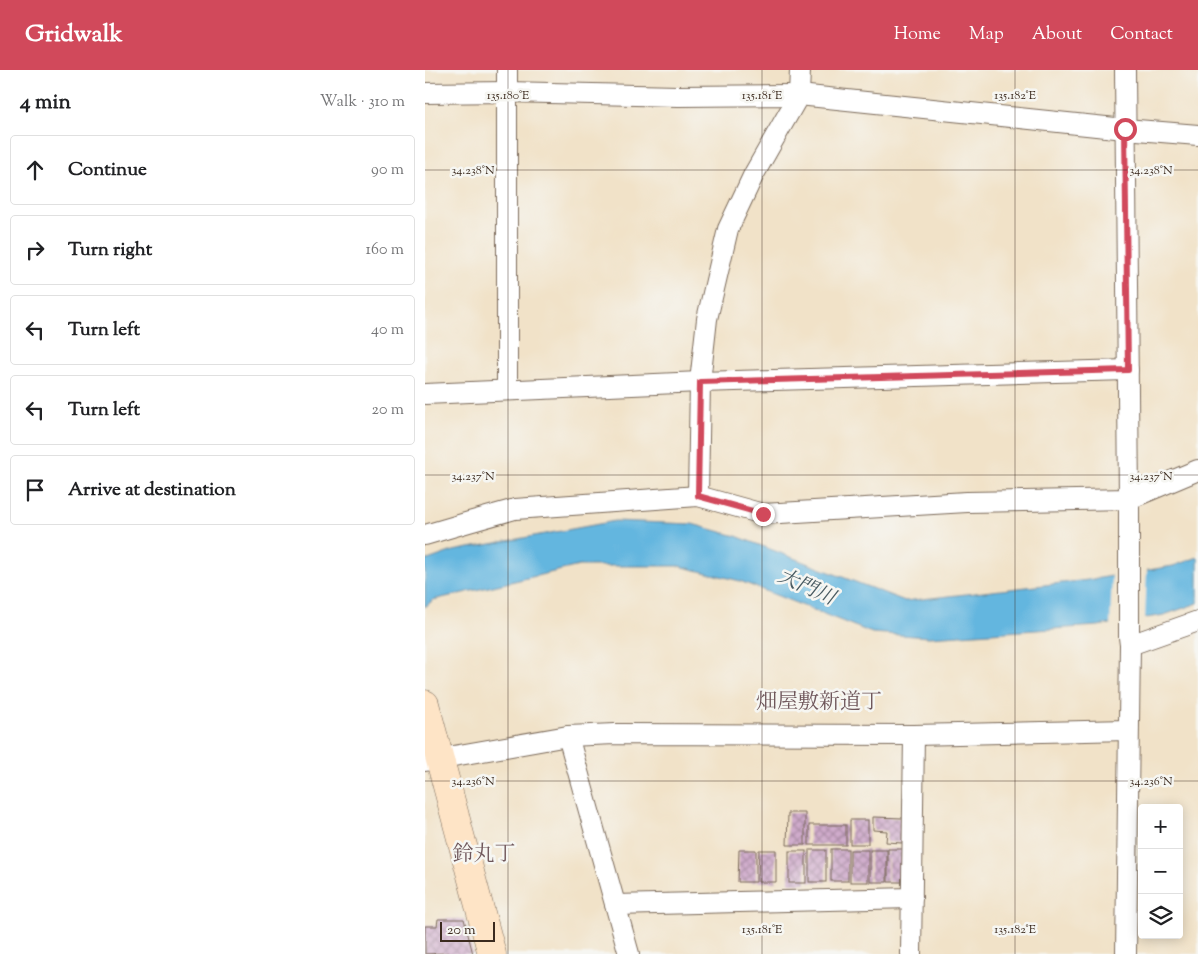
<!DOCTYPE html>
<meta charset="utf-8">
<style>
:root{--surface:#fff;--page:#f6f6f6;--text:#202124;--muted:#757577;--line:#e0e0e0;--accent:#d1495b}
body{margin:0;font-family:"Sorts Mill Goudy","Noto Serif JP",serif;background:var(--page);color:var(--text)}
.controls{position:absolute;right:15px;bottom:15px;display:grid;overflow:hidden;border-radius:5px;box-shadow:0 2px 12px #0003}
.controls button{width:45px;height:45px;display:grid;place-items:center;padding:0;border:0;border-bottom:1px solid var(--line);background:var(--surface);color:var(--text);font:25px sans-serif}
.scale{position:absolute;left:15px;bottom:12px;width:55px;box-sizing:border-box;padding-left:5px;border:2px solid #3b2a1e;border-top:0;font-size:14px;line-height:18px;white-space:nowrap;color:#3b2a1e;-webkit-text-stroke:4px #f6f6f2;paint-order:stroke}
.stop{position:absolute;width:15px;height:15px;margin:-11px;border:4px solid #d1495b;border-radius:50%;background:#fff}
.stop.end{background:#d1495b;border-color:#fff;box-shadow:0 1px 5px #0008}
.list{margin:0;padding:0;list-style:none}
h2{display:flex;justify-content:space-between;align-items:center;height:65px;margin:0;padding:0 20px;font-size:21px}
h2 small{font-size:16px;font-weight:400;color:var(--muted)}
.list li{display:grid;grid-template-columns:32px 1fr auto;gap:15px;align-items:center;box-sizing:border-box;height:70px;margin:0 10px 10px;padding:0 10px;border:1px solid var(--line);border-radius:5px}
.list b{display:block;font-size:19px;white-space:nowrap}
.list em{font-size:16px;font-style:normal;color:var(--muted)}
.icon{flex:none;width:28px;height:28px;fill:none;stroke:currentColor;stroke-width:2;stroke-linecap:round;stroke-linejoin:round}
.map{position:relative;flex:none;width:773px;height:884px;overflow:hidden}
header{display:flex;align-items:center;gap:30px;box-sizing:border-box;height:70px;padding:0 25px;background:var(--accent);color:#fff}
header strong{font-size:24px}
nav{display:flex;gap:28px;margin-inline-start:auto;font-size:18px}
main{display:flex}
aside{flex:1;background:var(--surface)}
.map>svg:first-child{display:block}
</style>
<header>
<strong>Gridwalk</strong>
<nav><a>Home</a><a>Map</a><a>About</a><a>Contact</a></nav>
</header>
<main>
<aside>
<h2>4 min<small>Walk · 310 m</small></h2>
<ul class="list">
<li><svg class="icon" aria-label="ahead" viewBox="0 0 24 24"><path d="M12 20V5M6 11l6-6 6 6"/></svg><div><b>Continue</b></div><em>90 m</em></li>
<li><svg class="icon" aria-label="right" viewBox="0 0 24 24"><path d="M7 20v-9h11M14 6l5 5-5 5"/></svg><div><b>Turn right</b></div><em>160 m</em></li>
<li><svg class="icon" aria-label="left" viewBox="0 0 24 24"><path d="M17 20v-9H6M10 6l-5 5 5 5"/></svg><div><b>Turn left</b></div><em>40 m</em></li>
<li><svg class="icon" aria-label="left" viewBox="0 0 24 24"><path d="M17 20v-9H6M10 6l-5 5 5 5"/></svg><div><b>Turn left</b></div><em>20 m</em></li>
<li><svg class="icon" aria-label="arrive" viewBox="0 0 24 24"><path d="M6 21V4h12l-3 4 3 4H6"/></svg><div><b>Arrive at destination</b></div></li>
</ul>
</aside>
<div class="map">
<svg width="773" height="884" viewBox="0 0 773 884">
<defs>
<pattern id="building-cross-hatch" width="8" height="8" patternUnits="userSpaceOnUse" patternTransform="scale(1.25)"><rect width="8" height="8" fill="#cfaacb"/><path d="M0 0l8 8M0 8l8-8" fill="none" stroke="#a98ba4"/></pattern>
</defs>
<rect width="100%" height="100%" fill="#f6f6f2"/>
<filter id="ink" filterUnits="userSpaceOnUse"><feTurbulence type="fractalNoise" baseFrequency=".02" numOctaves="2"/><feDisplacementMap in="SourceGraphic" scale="10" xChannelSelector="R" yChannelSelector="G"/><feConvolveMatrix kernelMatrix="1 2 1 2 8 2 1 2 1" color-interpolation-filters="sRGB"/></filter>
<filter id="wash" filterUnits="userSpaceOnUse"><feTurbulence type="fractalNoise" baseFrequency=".0096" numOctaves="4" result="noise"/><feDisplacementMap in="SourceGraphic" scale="20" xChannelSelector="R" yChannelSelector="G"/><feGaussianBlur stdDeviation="1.12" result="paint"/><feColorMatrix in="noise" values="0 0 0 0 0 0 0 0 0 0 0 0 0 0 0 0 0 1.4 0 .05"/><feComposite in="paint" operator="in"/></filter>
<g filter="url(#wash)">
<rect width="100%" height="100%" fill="#f1e2c8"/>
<path fill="#64b6df" stroke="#50707e" d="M190 451 267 454 311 466 480 531 663 510 748 496 773 487V533L739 545 673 556 504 567 447 563 315 511 254 496H154L8 530 0 537V491L28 481Z"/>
<path fill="#f1e2c8" d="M722 498 720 551 685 557 687 503Z"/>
<g id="blocks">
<g fill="url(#building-cross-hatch)">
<path d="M363 743H380V775H362Z"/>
<path d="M448 747 478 748 477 773 461 772 462 761 448 760Z"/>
<rect x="425" y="750" width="18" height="24"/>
<rect x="384" y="755" width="37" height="20"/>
<rect x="406" y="779" width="17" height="32"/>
<path d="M463 779H481L480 812H463Z"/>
<path d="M314 780H331V812H313Z"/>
<path d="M334 780H351V812H333Z"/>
<rect x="384" y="780" width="17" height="32"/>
<rect x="425" y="780" width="18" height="32"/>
<rect x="445" y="780" width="17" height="32"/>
<rect x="364" y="781" width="17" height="32"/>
<path d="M13 849H39L48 884H23V883L0 884V856H12Z"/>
</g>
</g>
</g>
<g filter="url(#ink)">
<use href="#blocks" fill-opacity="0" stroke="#7b6a5a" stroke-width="1"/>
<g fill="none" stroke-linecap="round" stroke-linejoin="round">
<defs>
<g id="minor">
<path d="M700 0 704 429V567L705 575 701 884"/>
<path d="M0 23 82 22 253 26 374 25 700 59 773 65"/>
<path d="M82 320V0"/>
<path d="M0 324 275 312 703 300"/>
<path d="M273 426 275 312 282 249 303 159 329 104 374 25 375 0"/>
<path d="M0 465 44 452 90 439 273 426 338 444 542 432 704 429 773 400"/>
<path d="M705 575 773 551"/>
<path d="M143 666 204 884"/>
<path d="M0 691 143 666 190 664 489 665 703 660"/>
<path d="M190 835 487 828"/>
<path d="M486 884 489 665"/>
</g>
<path id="secondary" d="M0 634 67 884"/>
</defs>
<use href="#minor" stroke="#7b6a5a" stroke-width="22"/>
<use href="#secondary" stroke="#7b6a5a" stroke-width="29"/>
<use href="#minor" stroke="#fff" stroke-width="20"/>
<use href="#secondary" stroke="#fee4c6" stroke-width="28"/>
</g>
</g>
<g fill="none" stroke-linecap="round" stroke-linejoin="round" filter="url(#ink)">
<path stroke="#d1495b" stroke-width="6" d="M338 444 273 426 275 312 703 300 700 59"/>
</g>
<path fill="none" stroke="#3b2a1e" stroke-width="1" stroke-opacity="0.45" d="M83 0V884M337 0V884M590 0V884M0 100H773M0 405H773M0 711H773"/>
<g text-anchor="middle" stroke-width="5" stroke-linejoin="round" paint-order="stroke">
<g font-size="20" font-style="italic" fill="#495b62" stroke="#f6f6f2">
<text transform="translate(382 516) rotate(24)" y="7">大門川</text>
</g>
<g font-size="21" fill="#6f575b" stroke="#f6f6f2">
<text x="394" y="638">畑屋敷新道丁</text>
<text x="59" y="790">鈴丸丁</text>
</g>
</g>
<g font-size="12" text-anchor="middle" fill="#3b2a1e" stroke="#f6f6f2" stroke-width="5" stroke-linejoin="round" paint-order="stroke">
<text x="83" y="29">135.180°E</text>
<text x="337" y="29">135.181°E</text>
<text x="590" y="29">135.182°E</text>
<text x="48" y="104">34.238°N</text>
<text x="726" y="104">34.238°N</text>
<text x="48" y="410">34.237°N</text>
<text x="726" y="410">34.237°N</text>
<text x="48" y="715">34.236°N</text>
<text x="726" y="715">34.236°N</text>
<text x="337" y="863">135.181°E</text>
<text x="590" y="863">135.182°E</text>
</g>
</svg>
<div class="controls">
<button>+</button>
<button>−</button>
<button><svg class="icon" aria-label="layers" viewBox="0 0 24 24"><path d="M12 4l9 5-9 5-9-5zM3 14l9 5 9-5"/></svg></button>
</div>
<div class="scale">20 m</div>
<div class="stop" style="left:700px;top:59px"></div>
<div class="stop end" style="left:338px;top:444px"></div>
</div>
</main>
